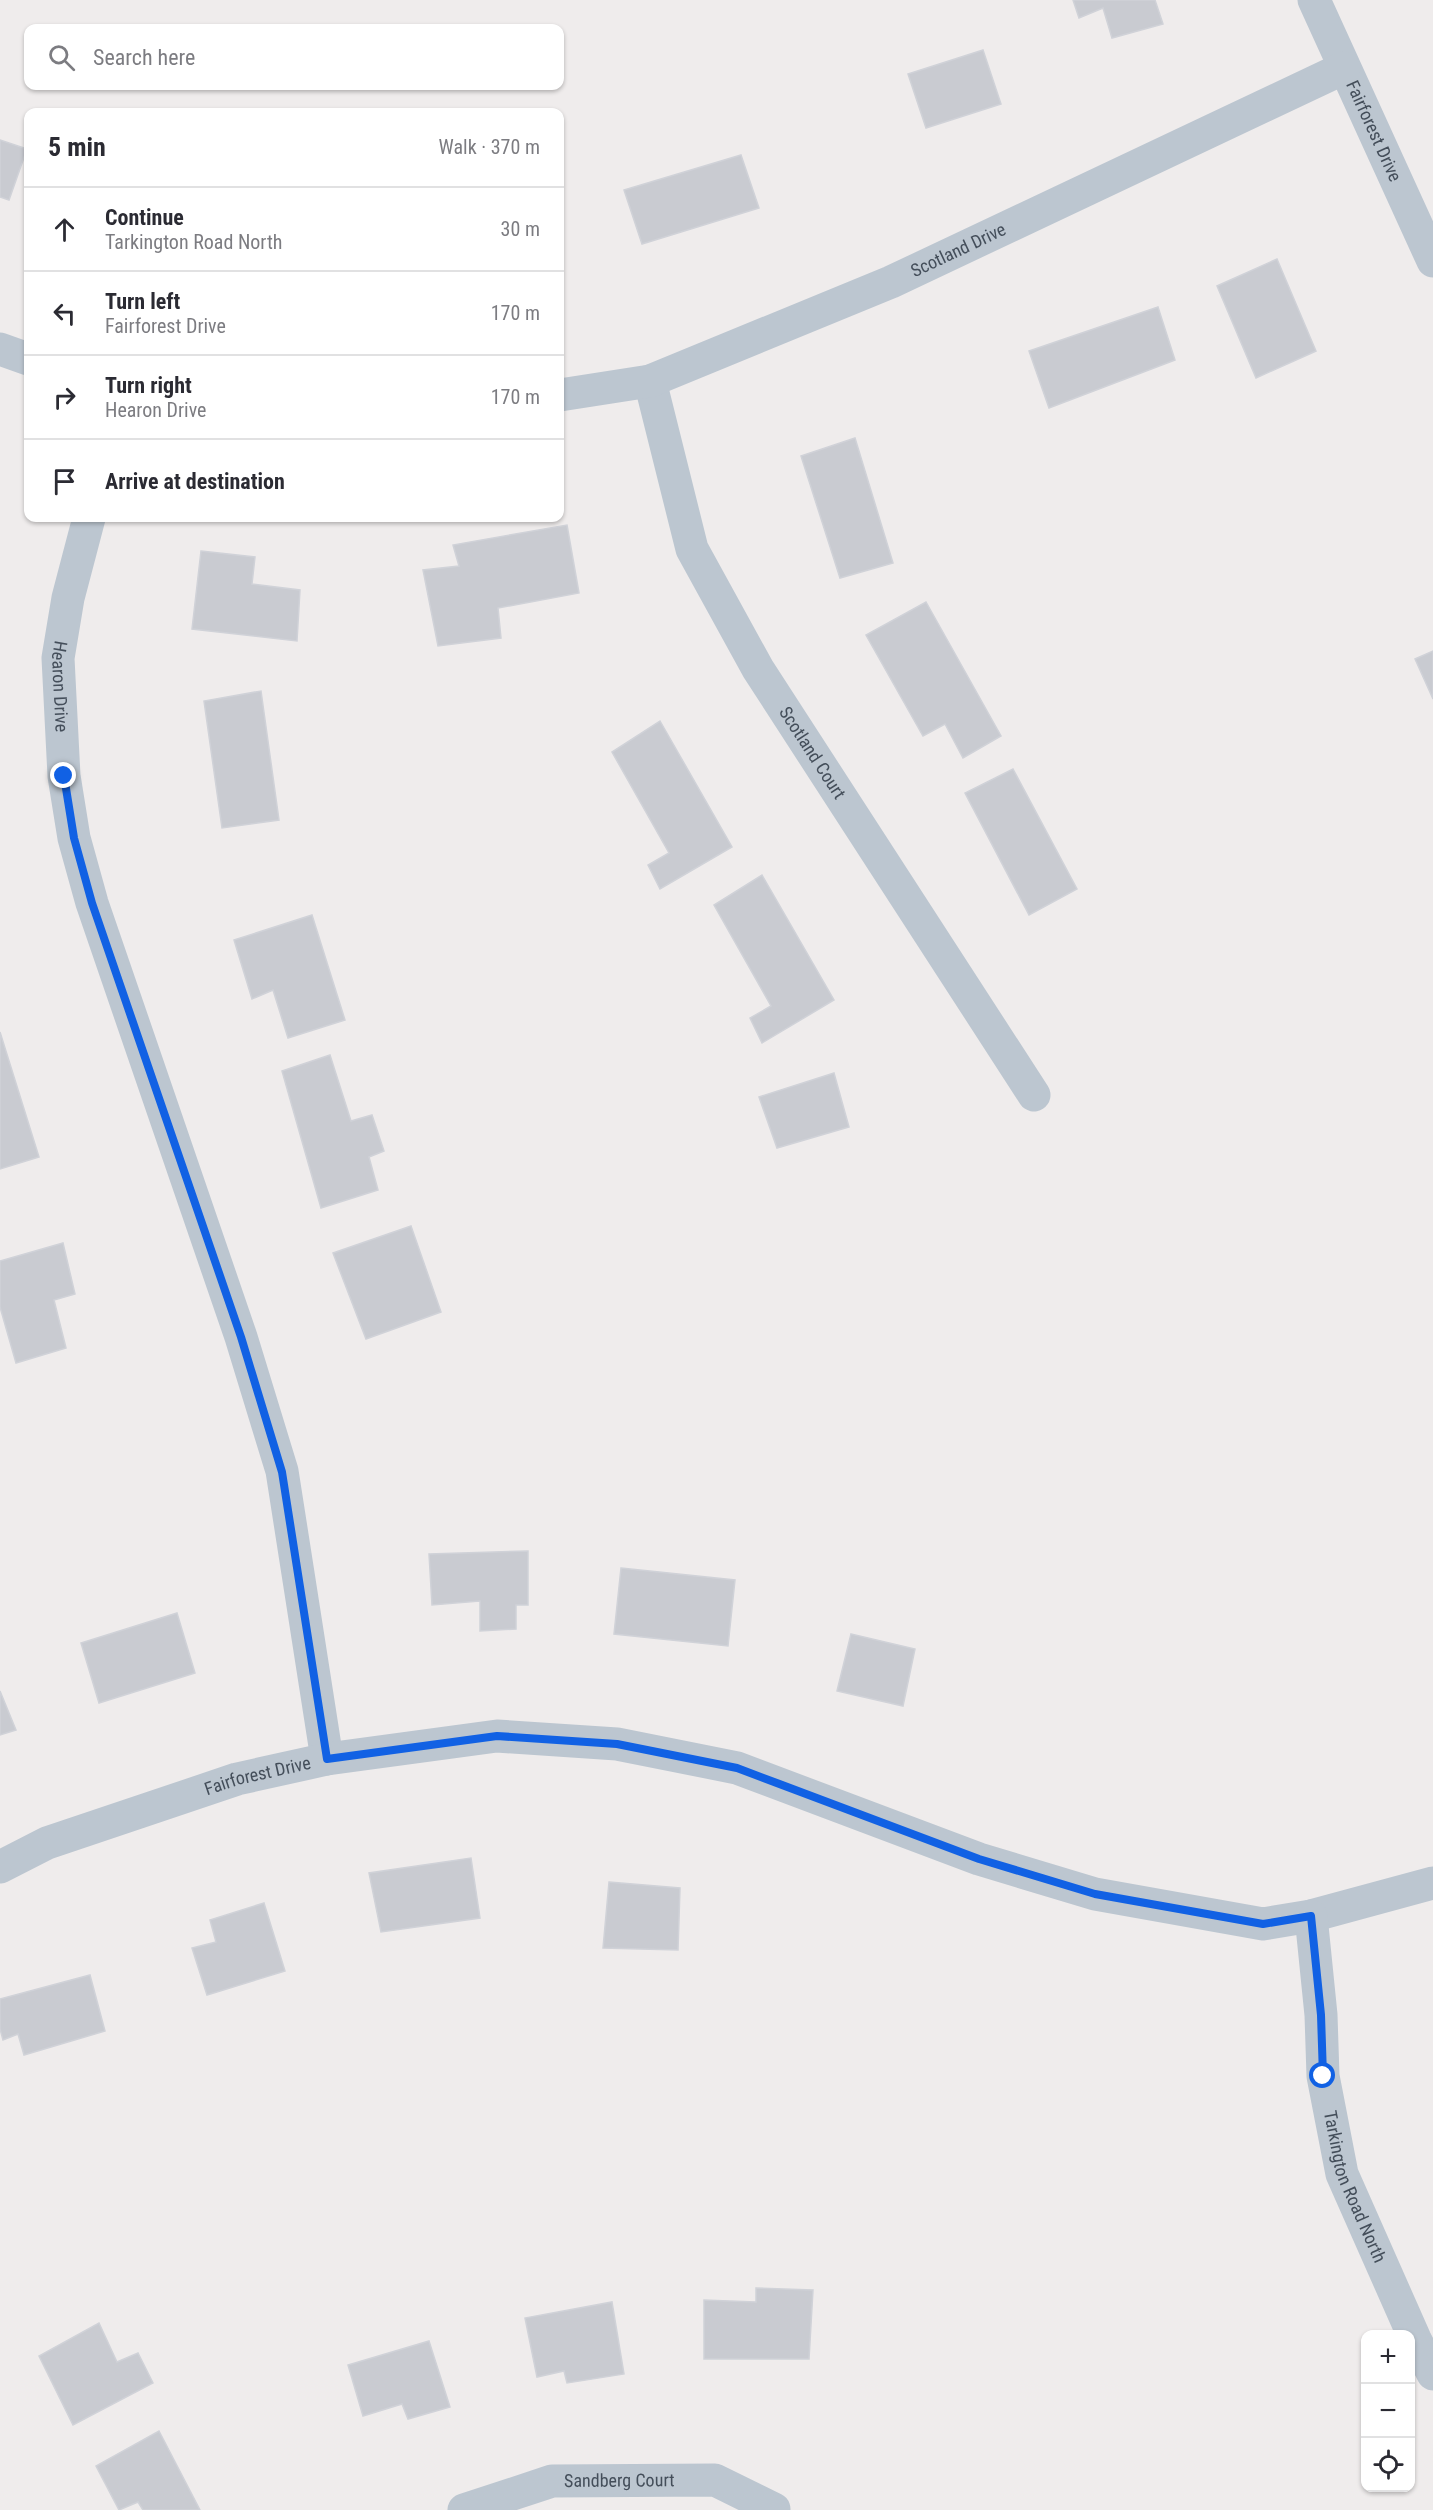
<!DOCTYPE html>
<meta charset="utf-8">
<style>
:root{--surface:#fff;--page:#f2f2f3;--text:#2b2b33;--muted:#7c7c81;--line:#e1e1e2}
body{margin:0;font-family:"Roboto Condensed",sans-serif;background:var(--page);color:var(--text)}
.controls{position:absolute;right:18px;bottom:18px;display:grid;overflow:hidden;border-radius:12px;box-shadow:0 2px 4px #0004}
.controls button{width:54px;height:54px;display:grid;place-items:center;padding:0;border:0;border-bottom:2px solid var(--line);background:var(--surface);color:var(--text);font:30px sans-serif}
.stop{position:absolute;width:18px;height:18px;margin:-14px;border:4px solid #1161e4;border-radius:50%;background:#fff}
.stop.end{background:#1161e4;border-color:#fff;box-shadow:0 2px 6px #0008}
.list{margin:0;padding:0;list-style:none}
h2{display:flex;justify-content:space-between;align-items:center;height:78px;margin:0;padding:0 24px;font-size:26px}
h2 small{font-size:20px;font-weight:400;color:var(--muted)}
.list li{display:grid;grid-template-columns:39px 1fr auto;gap:18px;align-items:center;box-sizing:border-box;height:84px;padding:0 24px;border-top:2px solid var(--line)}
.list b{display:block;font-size:22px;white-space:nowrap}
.list p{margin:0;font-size:20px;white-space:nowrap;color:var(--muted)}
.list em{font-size:20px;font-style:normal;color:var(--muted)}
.icon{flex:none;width:33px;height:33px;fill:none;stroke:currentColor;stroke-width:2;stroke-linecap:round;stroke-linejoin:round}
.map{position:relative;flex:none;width:1433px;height:2510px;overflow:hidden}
.search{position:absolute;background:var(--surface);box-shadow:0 2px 4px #0004;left:24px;top:24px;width:540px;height:66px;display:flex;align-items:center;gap:15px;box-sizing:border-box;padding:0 21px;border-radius:12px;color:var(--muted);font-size:22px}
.panel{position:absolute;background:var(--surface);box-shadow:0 2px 4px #0004;left:24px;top:108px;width:540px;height:414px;border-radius:12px}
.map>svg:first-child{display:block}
</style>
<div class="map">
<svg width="1433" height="2510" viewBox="0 0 1433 2510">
<rect width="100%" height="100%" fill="#efecec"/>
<g fill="#c9cbd1" stroke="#d0d2d8" stroke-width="1.5">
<path d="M1073 0H1155L1163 24 1112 38 1103 8 1079 18Z"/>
<path d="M983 50 1001 104 926 128 908 74Z"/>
<path d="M0 140 27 149 9 200 0 197Z"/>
<path d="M741 155 759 208 642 244 624 190Z"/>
<path d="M1277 259 1316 351 1256 378 1217 286Z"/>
<path d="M1158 307 1175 360 1049 408 1029 351Z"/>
<path d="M855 438 893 563 840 578 801 456Z"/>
<path d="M567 525 579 593 498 608 501 638 438 646 423 570 459 566 453 545Z"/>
<path d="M201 551 255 557 252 584 300 590 297 641 192 629Z"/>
<path d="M926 602 1001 736 963 758 945 724 923 736 866 635Z"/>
<path d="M1433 651V699L1415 659Z"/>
<path d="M261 691 279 820 222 828 204 701Z"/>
<path d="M660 721 732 847 660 889 648 865 669 853 612 752Z"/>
<path d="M1013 769 1077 889 1029 915 965 793Z"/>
<path d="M762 875 834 1000 762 1043 750 1018 771 1006 714 905Z"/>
<path d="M312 915 345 1020 288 1038 273 990 252 999 234 940Z"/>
<path d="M0 1032 39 1157 0 1169Z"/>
<path d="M330 1055 351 1121 372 1115 384 1151 369 1157 378 1190 321 1208 282 1071Z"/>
<path d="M834 1073 849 1127 777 1148 759 1097Z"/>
<path d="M411 1226 441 1312 366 1339 333 1253Z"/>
<path d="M63 1243 75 1294 54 1300 66 1348 16 1363 0 1307V1261Z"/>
<path d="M528 1551V1605H516V1629L480 1631V1601L432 1605 429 1554Z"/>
<path d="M621 1568 735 1580 728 1646 614 1634Z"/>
<path d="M177 1613 195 1673 99 1703 81 1643Z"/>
<path d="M851 1634 915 1649 903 1706 837 1691Z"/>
<path d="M0 1691 16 1730 0 1735Z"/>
<path d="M471 1858 480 1918 381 1932 369 1873Z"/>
<path d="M609 1882 680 1888 678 1950 603 1948Z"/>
<path d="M264 1903 285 1971 207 1995 192 1948 216 1942 210 1920Z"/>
<path d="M90 1975 105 2031 24 2055 18 2034 3 2040 0 2029V1999Z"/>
<path d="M756 2288 813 2290 809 2359H704V2300L756 2302Z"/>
<path d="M612 2302 624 2374 567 2383 564 2371 537 2377 525 2318Z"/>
<path d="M99 2323 117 2362 138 2353 153 2383 73 2425 39 2356Z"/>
<path d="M429 2341 450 2407 408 2419 402 2404 363 2416 348 2365Z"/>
<path d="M159 2431 200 2510H143L138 2502 119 2510 96 2466Z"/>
</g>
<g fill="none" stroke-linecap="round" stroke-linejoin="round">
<g stroke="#bcc6d0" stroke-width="33">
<path id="s1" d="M1314 0 1433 261"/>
<path d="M0 349 28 359"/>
<path id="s2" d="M650 381 692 549 758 669 1034 1095"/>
<path id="s3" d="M560 395 650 381 891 282 1344 68"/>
<path id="s4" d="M89 518 68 598 58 658 64 776 74 838 92 903 241 1337 282 1471 327 1759"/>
<path id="s5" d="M0 1867 47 1843 237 1779 327 1759 497 1736 617 1744 737 1768 979 1859 1095 1894 1263 1924 1311 1916 1433 1883"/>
<path id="s6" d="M1311 1916 1321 2015 1323 2076 1342 2174 1415 2339 1433 2374"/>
<path id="s7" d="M464 2510 552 2481 715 2480 774 2509"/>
</g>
</g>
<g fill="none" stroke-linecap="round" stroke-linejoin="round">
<path stroke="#1161e4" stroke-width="8" d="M64 776 74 838 92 903 241 1337 282 1472 327 1759 497 1736 617 1744 737 1768 979 1859 1095 1894 1263 1924 1311 1916 1321 2015 1323 2076"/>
</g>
<g text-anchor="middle" stroke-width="6" stroke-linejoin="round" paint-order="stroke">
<g font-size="18" fill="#444e5a" stroke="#fff">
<text dy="6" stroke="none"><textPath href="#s1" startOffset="144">Fairforest Drive</textPath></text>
<text dy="6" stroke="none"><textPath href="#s3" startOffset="426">Scotland Drive</textPath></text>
<text dy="6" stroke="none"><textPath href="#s4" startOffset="172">Hearon Drive</textPath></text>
<text dy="6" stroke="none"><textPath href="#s2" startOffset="410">Scotland Court</textPath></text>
<text dy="6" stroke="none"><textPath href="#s5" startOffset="274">Fairforest Drive</textPath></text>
<text dy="6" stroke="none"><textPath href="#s6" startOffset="276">Tarkington Road North</textPath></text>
<text dy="6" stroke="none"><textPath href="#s7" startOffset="160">Sandberg Court</textPath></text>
</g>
</g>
</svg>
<div class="controls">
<button>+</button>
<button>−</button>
<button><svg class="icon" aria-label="locate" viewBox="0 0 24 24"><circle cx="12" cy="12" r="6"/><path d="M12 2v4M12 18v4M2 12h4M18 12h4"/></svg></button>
</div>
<div class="stop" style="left:1323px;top:2076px"></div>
<div class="stop end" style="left:64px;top:776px"></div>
<div class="search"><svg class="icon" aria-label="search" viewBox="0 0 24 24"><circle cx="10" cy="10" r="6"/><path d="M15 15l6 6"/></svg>Search here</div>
<section class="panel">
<h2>5 min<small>Walk · 370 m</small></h2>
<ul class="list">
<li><svg class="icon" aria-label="ahead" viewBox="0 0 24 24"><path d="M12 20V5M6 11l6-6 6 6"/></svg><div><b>Continue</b><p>Tarkington Road North</p></div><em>30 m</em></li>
<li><svg class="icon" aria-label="left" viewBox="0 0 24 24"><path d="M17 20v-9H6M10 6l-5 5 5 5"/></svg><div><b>Turn left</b><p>Fairforest Drive</p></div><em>170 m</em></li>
<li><svg class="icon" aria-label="right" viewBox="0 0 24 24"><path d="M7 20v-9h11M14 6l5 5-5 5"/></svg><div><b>Turn right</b><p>Hearon Drive</p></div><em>170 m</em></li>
<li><svg class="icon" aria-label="arrive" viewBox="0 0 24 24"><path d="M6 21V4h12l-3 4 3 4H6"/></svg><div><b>Arrive at destination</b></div></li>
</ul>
</section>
</div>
